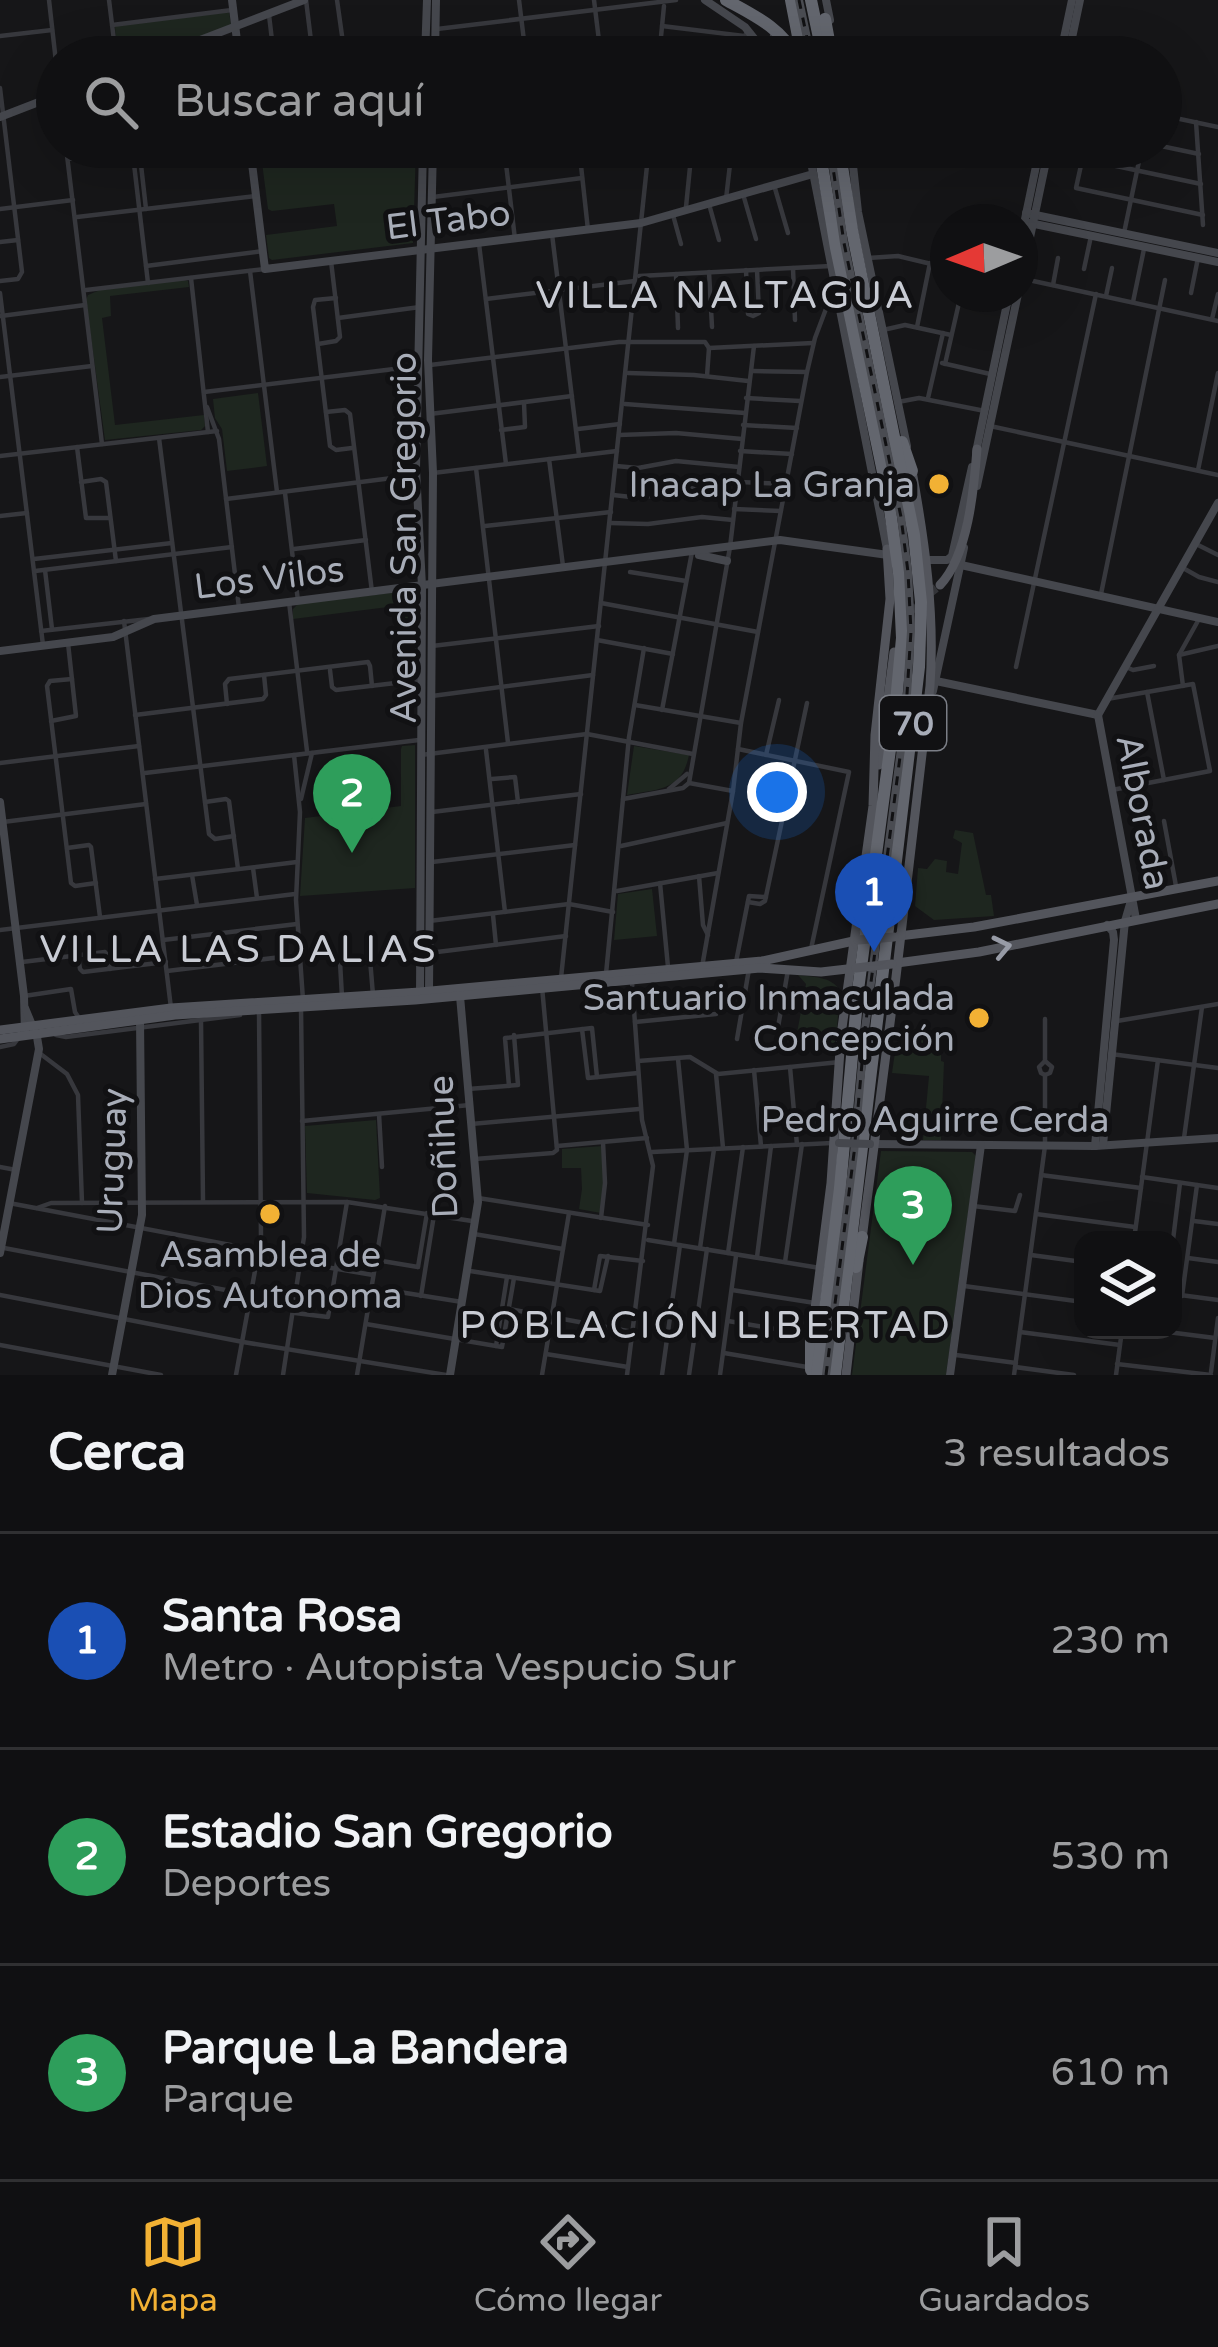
<!DOCTYPE html>
<html lang="es">
<meta charset="utf-8">
<style>
:root{--surface:#101012;--page:#1e1e20;--text:#f1f3f6;--muted:#9c9d9f;--line:#303032;--accent:#f2b134}
body{margin:0;font-family:"Varela Round",sans-serif;background:var(--page);color:var(--text)}
.controls{position:absolute;right:36px;bottom:36px;display:grid;overflow:hidden;border-radius:24px;box-shadow:0 12px 48px #0002}
.controls button{width:108px;height:108px;display:grid;place-items:center;padding:0;border:0;border-bottom:3px solid var(--line);background:var(--surface);color:var(--text);font:60px sans-serif}
.compass{position:absolute;left:930px;top:204px;width:108px;height:108px;border-radius:50%;background:var(--surface);box-shadow:0 12px 48px #0002;rotate:268deg}
.you{position:absolute;left:777px;top:792px;width:42px;height:42px;margin:-30px;border:9px solid #fff;border-radius:50%;background:#1a73e8;box-shadow:0 0 0 18px #1a73e833}
.badge{display:grid;place-items:center;width:78px;height:78px;border-radius:50%;background:var(--accent);color:#fff;font-size:39px;font-weight:700}
.pin{position:absolute;translate:-50% -99px;filter:drop-shadow(0 3px 6px #0008)}
.pin::after{content:'';position:absolute;top:63px;width:42px;height:36px;background:inherit;clip-path:polygon(0 0,100% 0,50% 100%)}
.list{margin:0;padding:0;list-style:none}
h2{display:flex;justify-content:space-between;align-items:center;height:156px;margin:0;padding:0 48px;font-size:51px}
h2 small{font-size:39px;font-weight:400;color:var(--muted)}
.list li{display:grid;grid-template-columns:78px 1fr auto;gap:36px;align-items:center;box-sizing:border-box;height:216px;padding:0 48px;border-top:3px solid var(--line)}
.list b{display:block;font-size:45px;white-space:nowrap}
.list p{margin:0;font-size:39px;white-space:nowrap;color:var(--muted)}
.list em{font-size:39px;font-style:normal;color:var(--muted)}
.icon{flex:none;width:66px;height:66px;fill:none;stroke:currentColor;stroke-width:2;stroke-linecap:round;stroke-linejoin:round}
.map{position:relative;flex:none;width:1218px;height:1375px;overflow:hidden}
.search{position:absolute;background:var(--surface);box-shadow:0 12px 48px #0002;left:36px;right:36px;top:36px;height:132px;display:flex;align-items:center;gap:30px;box-sizing:border-box;padding:0 42px;border-radius:66px;color:var(--muted);font-size:45px}
.sheet{height:804px;background:var(--surface)}
nav{display:flex;justify-content:space-around;align-items:center;box-sizing:border-box;height:168px;border-top:3px solid var(--line);background:var(--surface);font-size:33px;color:var(--muted)}
nav a{display:grid;justify-items:center;gap:6px}
nav .on{color:var(--accent)}
.map>svg:first-child{display:block}
</style>
<div class="map">
<svg width="1218" height="1375" viewBox="0 0 1218 1375">
<rect width="100%" height="100%" fill="#161618"/>
<g fill="#1e261f">
<path d="M229 12 231 25 145 57H117L115 26Z"/>
<path d="M260 147H416L413 243 272 260 269 258 266 235 337 226 334 204 272 211 268 209Z"/>
<path d="M184 280 188 281 189 287 110 296 111 316 102 318 115 425 204 415 205 426 201 430 105 440 86 300 88 295 100 290Z"/>
<path d="M258 393 267 466 227 471 222 429 215 418 213 399Z"/>
<path d="M416 590V678L404 679V605L293 619V609L298 604Z"/>
<path d="M415 745V888L300 896 305 818 401 806V749L402 746Z"/>
<path d="M634 746 689 755C682 791 658 789 627 795Z"/>
<path d="M955 830 973 833 986 895H991L994 916 934 920 915 906 918 868 927 869 935 859 947 861 946 872 958 874 962 843 953 838Z"/>
<path d="M652 889 657 936 614 940 618 894Z"/>
<path d="M798 975C812 977 832 976 840 991L836 1040 828 1055 826 1040 795 1044 806 984Z"/>
<path d="M919 1032 941 1035V1061L944 1062 941 1140H923L929 1076 892 1073 895 1052 898 1054Z"/>
<path d="M376 1120 380 1198 375 1200 307 1193 305 1126Z"/>
<path d="M603 1146 606 1183 601 1213 579 1209 582 1189 581 1168H562V1149Z"/>
<path d="M881 1151 972 1152 976 1156 946 1375H852Z"/>
</g>
<g fill="none" stroke-linecap="round" stroke-linejoin="round">
<path stroke="#333438" stroke-width="9" stroke-dasharray="9 4.5" stroke-linecap="butt" d="M902 623 916 603 940 585"/>
<g stroke="#37383d" stroke-width="4.5">
<path d="M49 0 57 71"/>
<path d="M109 0 116 57"/>
<path d="M306 0 313 57"/>
<path d="M337 0 345 57"/>
<path d="M519 0 526 57"/>
<path d="M594 0 601 57"/>
<path d="M269 15 274 57"/>
<path d="M112 25 232 10"/>
<path d="M662 26 744 36"/>
<path d="M437 29 676 0"/>
<path d="M0 36 52 30"/>
<path d="M313 57 343 53"/>
<path d="M659 57 664 6"/>
<path d="M742 57 746 33"/>
<path d="M0 88 22 272 18 279 0 281"/>
<path d="M1161 115 1218 127"/>
<path d="M1196 122 1203 225"/>
<path d="M1161 146 1199 154"/>
<path d="M66 147 102 444"/>
<path d="M132 147 148 283"/>
<path d="M139 147 146 209"/>
<path d="M504 147 515 239"/>
<path d="M579 147 588 230"/>
<path d="M1085 147 1076 188 1203 215"/>
<path d="M734 150 752 147"/>
<path d="M139 151 172 147"/>
<path d="M505 155 529 152 531 147"/>
<path d="M68 159 133 151"/>
<path d="M1083 159 1201 184"/>
<path d="M774 185 788 233"/>
<path d="M743 194 756 239"/>
<path d="M433 197 582 178"/>
<path d="M726 199 732 147"/>
<path d="M709 204 719 240"/>
<path d="M686 207 692 147"/>
<path d="M0 209 73 200"/>
<path d="M673 215 681 244"/>
<path d="M77 217 256 196"/>
<path d="M1124 233 1142 147"/>
<path d="M552 234 579 455"/>
<path d="M0 242 18 240"/>
<path d="M479 244 506 464"/>
<path d="M868 258 898 256 948 268"/>
<path d="M146 266 263 251"/>
<path d="M793 268 795 320"/>
<path d="M1084 269 1091 236"/>
<path d="M746 270 748 314 753 316 759 313 757 270"/>
<path d="M250 271 277 492"/>
<path d="M709 272 712 327"/>
<path d="M676 274 678 328"/>
<path d="M639 276 831 266"/>
<path d="M191 278 208 432"/>
<path d="M1024 279 1218 321"/>
<path d="M1053 285 1058 258"/>
<path d="M86 290 265 269"/>
<path d="M0 293 43 645"/>
<path d="M1191 293 1198 258"/>
<path d="M1106 296 1112 268"/>
<path d="M336 298 315 300 313 307 330 446 336 450 352 448"/>
<path d="M486 299 635 281"/>
<path d="M1133 302 1144 249"/>
<path d="M1 316 85 305"/>
<path d="M338 318 420 307"/>
<path d="M1212 319 1218 294"/>
<path d="M917 327 930 263"/>
<path d="M883 330 905 325 951 335"/>
<path d="M318 344 336 341 340 337 331 261"/>
<path d="M942 363 990 374"/>
<path d="M945 364 961 294"/>
<path d="M430 365 619 342H705L709 348 813 343"/>
<path d="M753 371 807 372"/>
<path d="M628 373 694 375 748 381"/>
<path d="M707 376 709 348"/>
<path d="M0 377 92 366"/>
<path d="M204 392 419 366"/>
<path d="M746 398 800 401"/>
<path d="M928 398 943 333"/>
<path d="M898 402 919 398 985 411"/>
<path d="M625 404 745 413"/>
<path d="M207 407 219 439 239 608"/>
<path d="M326 412 345 410 350 414 372 592"/>
<path d="M430 414 572 396"/>
<path d="M743 425 797 428"/>
<path d="M990 426 1218 475"/>
<path d="M578 429 620 424"/>
<path d="M501 430 525 427 524 403"/>
<path d="M619 435 676 433 742 439"/>
<path d="M159 438 209 834 215 839 234 836"/>
<path d="M77 447 86 518H110"/>
<path d="M740 451 792 454"/>
<path d="M0 456 217 431"/>
<path d="M549 459 563 566"/>
<path d="M616 466 638 468 676 461 739 467"/>
<path d="M476 468 508 743"/>
<path d="M1198 470 1218 373"/>
<path d="M433 473 617 451"/>
<path d="M81 482 101 479 106 482 116 561"/>
<path d="M739 482 787 484"/>
<path d="M285 493 298 601"/>
<path d="M613 495 640 498 692 488 736 492"/>
<path d="M226 499 416 475"/>
<path d="M734 509 781 511"/>
<path d="M0 516 27 513"/>
<path d="M610 523 648 524 702 517 733 520"/>
<path d="M485 526 611 512"/>
<path d="M1196 544 1218 555"/>
<path d="M294 549 366 540"/>
<path d="M34 559 172 543"/>
<path d="M1183 568 1199 577 1218 582"/>
<path d="M45 570 52 629"/>
<path d="M35 571 232 547"/>
<path d="M630 572 686 581"/>
<path d="M1101 594 1165 280"/>
<path d="M289 602 307 751"/>
<path d="M601 603 758 632"/>
<path d="M124 621 171 1008"/>
<path d="M41 631 149 619"/>
<path d="M597 640 673 654"/>
<path d="M432 646 599 626"/>
<path d="M1179 655 1218 646"/>
<path d="M1016 667 1096 294"/>
<path d="M1126 667 1133 670 1154 666"/>
<path d="M330 670 332 687 336 690 421 680"/>
<path d="M72 679 50 681 47 686 71 883 75 886 96 883"/>
<path d="M1183 686 1179 655 1199 619"/>
<path d="M1147 692 1164 780"/>
<path d="M432 696 593 675"/>
<path d="M1107 699 1193 684 1210 771 1112 790"/>
<path d="M227 704 225 684 229 679 368 662 370 666 372 686"/>
<path d="M635 705 741 723"/>
<path d="M662 710 692 552"/>
<path d="M135 715 263 699 266 695 264 675"/>
<path d="M51 721 76 716 68 643"/>
<path d="M738 749 849 772 811 949"/>
<path d="M486 750 505 912"/>
<path d="M294 755 300 812 296 900 303 1000"/>
<path d="M421 755 587 734 693 754"/>
<path d="M766 755 779 700"/>
<path d="M0 763 139 746"/>
<path d="M145 773 419 740"/>
<path d="M492 779 515 777 518 802"/>
<path d="M689 783 730 547 754 346"/>
<path d="M669 789 687 774"/>
<path d="M301 799 312 753"/>
<path d="M623 799 683 788 689 783 733 791"/>
<path d="M205 802 226 799 229 801 238 869"/>
<path d="M432 812 581 794"/>
<path d="M1164 821 1176 886"/>
<path d="M3 822 146 804"/>
<path d="M621 846 727 823"/>
<path d="M67 848 89 845 91 847 100 917"/>
<path d="M432 862 575 845"/>
<path d="M253 868 257 898"/>
<path d="M192 875 197 905"/>
<path d="M699 876 703 925 708 935"/>
<path d="M155 879 297 862"/>
<path d="M660 883 668 967"/>
<path d="M617 891 718 873"/>
<path d="M748 902 760 904 765 901 807 703"/>
<path d="M493 915 496 945"/>
<path d="M429 921 569 904 613 912"/>
<path d="M0 930 295 894"/>
<path d="M163 940 297 924"/>
<path d="M429 953 566 936"/>
<path d="M78 955 80 969 83 972 166 962"/>
<path d="M370 959 373 995"/>
<path d="M22 962 105 952 108 956 110 969"/>
<path d="M340 962 342 997"/>
<path d="M736 962 749 896 766 897"/>
<path d="M702 967 733 791 741 723 807 372 815 338 835 285"/>
<path d="M167 971 298 955"/>
<path d="M606 974 629 737 644 648"/>
<path d="M561 978 649 147"/>
<path d="M24 996 71 989 75 1012 79 1018"/>
<path d="M1045 1019V1061L1039 1067 1041 1073 1045 1075"/>
<path d="M201 1021 203 1201"/>
<path d="M1117 1021 1218 1004"/>
<path d="M635 1022 716 1014"/>
<path d="M582 1029 588 1078 638 1073"/>
<path d="M777 1033 788 970"/>
<path d="M56 1035 66 1037 240 1015"/>
<path d="M737 1039 749 969"/>
<path d="M0 1047 14 1044 20 1036"/>
<path d="M38 1052 67 1074 78 1095 82 1203"/>
<path d="M1111 1054 1218 1068"/>
<path d="M638 1061 690 1057 718 1074 840 1062"/>
<path d="M790 1067 797 1145"/>
<path d="M754 1070 761 1146"/>
<path d="M716 1074 723 1148"/>
<path d="M509 1086 505 1038 592 1028 597 1077"/>
<path d="M468 1089 518 1085 514 1035"/>
<path d="M379 1114 382 1167"/>
<path d="M302 1121 470 1105"/>
<path d="M471 1124 639 1109"/>
<path d="M1184 1138 1202 1007"/>
<path d="M557 1146 647 1138"/>
<path d="M652 1152 832 1143"/>
<path d="M475 1159 553 1153 557 1150 542 987"/>
<path d="M0 1167 16 1170"/>
<path d="M1041 1175 1141 1188"/>
<path d="M1142 1177 1218 1188"/>
<path d="M478 1198 648 1225"/>
<path d="M9 1203 257 1250"/>
<path d="M973 1206 1015 1211 1020 1195"/>
<path d="M37 1208 51 1203 347 1202 472 1221"/>
<path d="M1036 1214 1135 1227"/>
<path d="M601 1218 605 1183 603 1142"/>
<path d="M1194 1221 1218 1224"/>
<path d="M474 1234 563 1249"/>
<path d="M648 1240 820 1268"/>
<path d="M1134 1240 1158 1060"/>
<path d="M1173 1240 1180 1183"/>
<path d="M674 1244 687 1150 678 1059"/>
<path d="M4 1248 252 1295"/>
<path d="M700 1248 714 1149"/>
<path d="M728 1253 743 1147"/>
<path d="M1031 1255 1083 1262"/>
<path d="M757 1257 771 1146"/>
<path d="M1188 1258 1218 1262"/>
<path d="M376 1260 418 1267"/>
<path d="M785 1262 802 1144"/>
<path d="M302 1263 373 1275"/>
<path d="M418 1267 427 1213"/>
<path d="M470 1271 600 1291 608 1256"/>
<path d="M964 1286 1083 1302"/>
<path d="M387 1290 462 1302"/>
<path d="M594 1290 600 1256 643 1261"/>
<path d="M732 1290 815 1303"/>
<path d="M1173 1294 1218 1300"/>
<path d="M0 1295 243 1342 446 1375"/>
<path d="M421 1296 434 1215"/>
<path d="M1182 1296 1197 1185"/>
<path d="M509 1309 633 1332"/>
<path d="M295 1313 328 1317 347 1202"/>
<path d="M728 1321 806 1334"/>
<path d="M366 1324 502 1347 514 1278"/>
<path d="M1152 1330 1215 1338"/>
<path d="M1020 1332 1120 1345"/>
<path d="M0 1345 161 1375"/>
<path d="M496 1346 507 1277"/>
<path d="M724 1353 807 1367"/>
<path d="M546 1354 628 1367"/>
<path d="M956 1355 1016 1363"/>
<path d="M1117 1364 1211 1375"/>
<path d="M1015 1367 1074 1375"/>
<path d="M1211 1372 1218 1318"/>
<path d="M236 1375 261 1238 259 1011"/>
<path d="M283 1375 304 1237 301 1008"/>
<path d="M357 1375 385 1206"/>
<path d="M542 1375 569 1213"/>
<path d="M627 1375 653 1166 642 1120 632 982"/>
<path d="M662 1375 680 1245"/>
<path d="M689 1375 707 1249"/>
<path d="M720 1375 736 1256"/>
<path d="M1014 1375 1045 1146V1075L1050 1073 1052 1067 1045 1061"/>
<path d="M1116 1375 1122 1330"/>
</g>
<g stroke="#45474d" stroke-width="8">
<path d="M232 0 239 57"/>
<path d="M705 0 745 27 769 57"/>
<path d="M826 0 830 20"/>
<path d="M774 36 786 57"/>
<path d="M156 57 304 0"/>
<path d="M425 57 427 0"/>
<path d="M435 57 436 0"/>
<path d="M1060 57 1072 0"/>
<path d="M1068 57 1080 0"/>
<path d="M0 117 57 95"/>
<path d="M250 147 265 269 641 223 813 174"/>
<path d="M808 147 887 549"/>
<path d="M851 147 858 212 907 446"/>
<path d="M1026 213 1218 253"/>
<path d="M1025 222 1218 262"/>
<path d="M1020 243 1040 147"/>
<path d="M1020 285 1049 147"/>
<path d="M976 452 1009 294"/>
<path d="M977 486 1018 294"/>
<path d="M699 555 727 561"/>
<path d="M927 560H947L952 556 972 467"/>
<path d="M961 565 1218 622"/>
<path d="M0 651 113 637 154 619 780 540 888 555"/>
<path d="M936 681 1098 715"/>
<path d="M933 691 964 548"/>
<path d="M1098 715 1218 503"/>
<path d="M1098 715 1136 919"/>
<path d="M0 802 24 996 25 1033"/>
<path d="M429 992 433 473 428 360 433 147"/>
<path d="M420 997 422 586 416 469 423 147"/>
<path d="M872 1144 1095 1146 1218 1138"/>
<path d="M1103 1145 1125 921 1132 897"/>
<path d="M1095 1146 1114 940 1113 932 1107 925"/>
<path d="M0 1253 39 1049 37 1037 25 1008"/>
<path d="M112 1375 142 1215 140 1019"/>
<path d="M450 1375 478 1202 460 996"/>
<path d="M950 1375 981 1145"/>
</g>
<g stroke="#53555c" stroke-width="9">
<path d="M940 585C968 556 974 489 977 449"/>
<path d="M879 765 894 652"/>
<path d="M899 936 974 927 1218 881"/>
<path d="M897 963 979 952 1218 904"/>
<path d="M0 1030 171 1008 420 992 762 961 858 940"/>
<path d="M0 1039 175 1015 415 1000 760 968 821 972 856 968"/>
<path d="M862 1239 896 977 930 686C935 613 925 543 912 471"/>
<path d="M811 1340 831 1183 841 1035 873 806 875 735 890 599 887 549"/>
<path d="M846 1375 859 1261"/>
</g>
<g stroke="#63666e" stroke-width="12">
<path d="M726 0C753 15 782 28 796 57"/>
<path d="M791 0 802 57"/>
<path d="M811 0 823 57"/>
<path d="M825 19 832 57"/>
<path d="M902 442 912 471"/>
<path d="M856 1267 862 1237"/>
<path d="M811 1370V1335"/>
<path d="M817 1375 840 1188 858 990 895 712 902 638 899 573 888 496 836 248 819 147"/>
<path d="M835 1375 919 667 921 602 914 535 852 230 839 147"/>
</g>
<defs>
<g id="rail">
<path d="M799 0 811 57"/>
<path d="M826 1375 854 1153 865 1029 906 710 911 631 908 572 901 517 844 243 830 147"/>
</g>
</defs>
<use href="#rail" stroke="#4a4c52" stroke-width="8"/>
<use href="#rail" stroke="#111113" stroke-width="3" stroke-dasharray="9" stroke-linecap="butt"/>
<path stroke="#45474d" stroke-width="8" d="M839 1143 870 1144"/>
<g stroke="#53555c" stroke-width="9">
<path d="M867 868 901 872"/>
<path d="M858 940 894 937"/>
<path d="M856 968 892 964"/>
<path d="M848 1033 882 1038"/>
</g>
</g>
<defs><path id="oneway-chevron" d="M-2-3.5L2.5 0L-2 3.5" fill="none" stroke-width="1.6" stroke-linecap="round" stroke-linejoin="round" transform="scale(3)"/></defs>
<use stroke="#979ba6" href="#oneway-chevron" transform="translate(1002 947) rotate(-12)"/>
<g fill="#f2b134" stroke="#111113" stroke-width="4.5">
<circle cx="939" cy="484" r="12"/>
<circle cx="979" cy="1018" r="12"/>
<circle cx="270" cy="1214" r="12"/>
</g>
<g text-anchor="middle" stroke-width="10" stroke-linejoin="round" paint-order="stroke">
<rect fill="#111113" stroke="#7b7e86" stroke-width="3" x="880" y="696" width="66" height="54" rx="9"/>
<g font-size="33" font-weight="bold" fill="#a8adb8">
<text x="913" y="735">70</text>
</g>
<g font-size="36" fill="#a8adb8" stroke="#111113">
<text transform="translate(448 219) rotate(-7)" y="13">El Tabo</text>
<text transform="translate(403 538) rotate(-90)" y="13">Avenida San Gregorio</text>
<text transform="translate(269 577) rotate(-7)" y="13">Los Vilos</text>
<text transform="translate(1144 812) rotate(79)" y="13">Alborada</text>
<text x="935" y="1132">Pedro Aguirre Cerda</text>
<text transform="translate(442 1147) rotate(-92)" y="13">Doñihue</text>
<text transform="translate(111 1161) rotate(-88)" y="13">Uruguay</text>
</g>
<g font-size="36" fill="#a8adb8" stroke="#111113" text-anchor="end">
<text x="915" y="497">Inacap La Granja</text>
<text x="955" y="1010">Santuario Inmaculada<tspan x="955" dy="41">Concepción</tspan></text>
<text x="270" y="1267" text-anchor="middle">Asamblea de<tspan x="270" dy="41">Dios Autonoma</tspan></text>
</g>
<g font-size="39" letter-spacing="3" fill="#c9ccd4" stroke="#111113">
<text x="726" y="308">VILLA NALTAGUA</text>
<text x="239" y="962">VILLA LAS DALIAS</text>
<text x="706" y="1338">POBLACIÓN LIBERTAD</text>
</g>
</g>
</svg>
<div class="controls">
<button><svg class="icon" aria-label="layers" viewBox="0 0 24 24"><path d="M12 4l9 5-9 5-9-5zM3 14l9 5 9-5"/></svg></button>
</div>
<svg class="compass" viewBox="-18 -18 36 36"><path d="M0-13l5 13h-10z" fill="#e53935"/><path d="M0 13l5-13h-10z" fill="#9c9d9f"/></svg>
<div class="you"></div>
<div class="pin badge" style="left:874px;top:952px;background:#1a4fb4">1</div>
<div class="pin badge" style="left:352px;top:853px;background:#2e9e5b">2</div>
<div class="pin badge" style="left:913px;top:1265px;background:#2e9e5b">3</div>
<div class="search"><svg class="icon" aria-label="search" viewBox="0 0 24 24"><circle cx="10" cy="10" r="6"/><path d="M15 15l6 6"/></svg>Buscar aquí</div>
</div>
<section class="sheet">
<h2>Cerca<small>3 resultados</small></h2>
<ul class="list">
<li><span class="badge" style="background:#1a4fb4">1</span><div><b>Santa Rosa</b><p>Metro · Autopista Vespucio Sur</p></div><em>230 m</em></li>
<li><span class="badge" style="background:#2e9e5b">2</span><div><b>Estadio San Gregorio</b><p>Deportes</p></div><em>530 m</em></li>
<li><span class="badge" style="background:#2e9e5b">3</span><div><b>Parque La Bandera</b><p>Parque</p></div><em>610 m</em></li>
</ul>
</section>
<nav>
<a class="on"><svg class="icon" aria-label="map" viewBox="0 0 24 24"><path d="M3 6l6-2 6 2 6-2v14l-6 2-6-2-6 2zM9 4v14M15 6v14"/></svg>Mapa</a>
<a><svg class="icon" aria-label="directions" viewBox="0 0 24 24"><path d="M12 3l9 9-9 9-9-9zM9 14v-3h6M13 9l2 2-2 2"/></svg>Cómo llegar</a>
<a><svg class="icon" aria-label="saved" viewBox="0 0 24 24"><path d="M7 4h10v16l-5-4-5 4z"/></svg>Guardados</a>
</nav>
